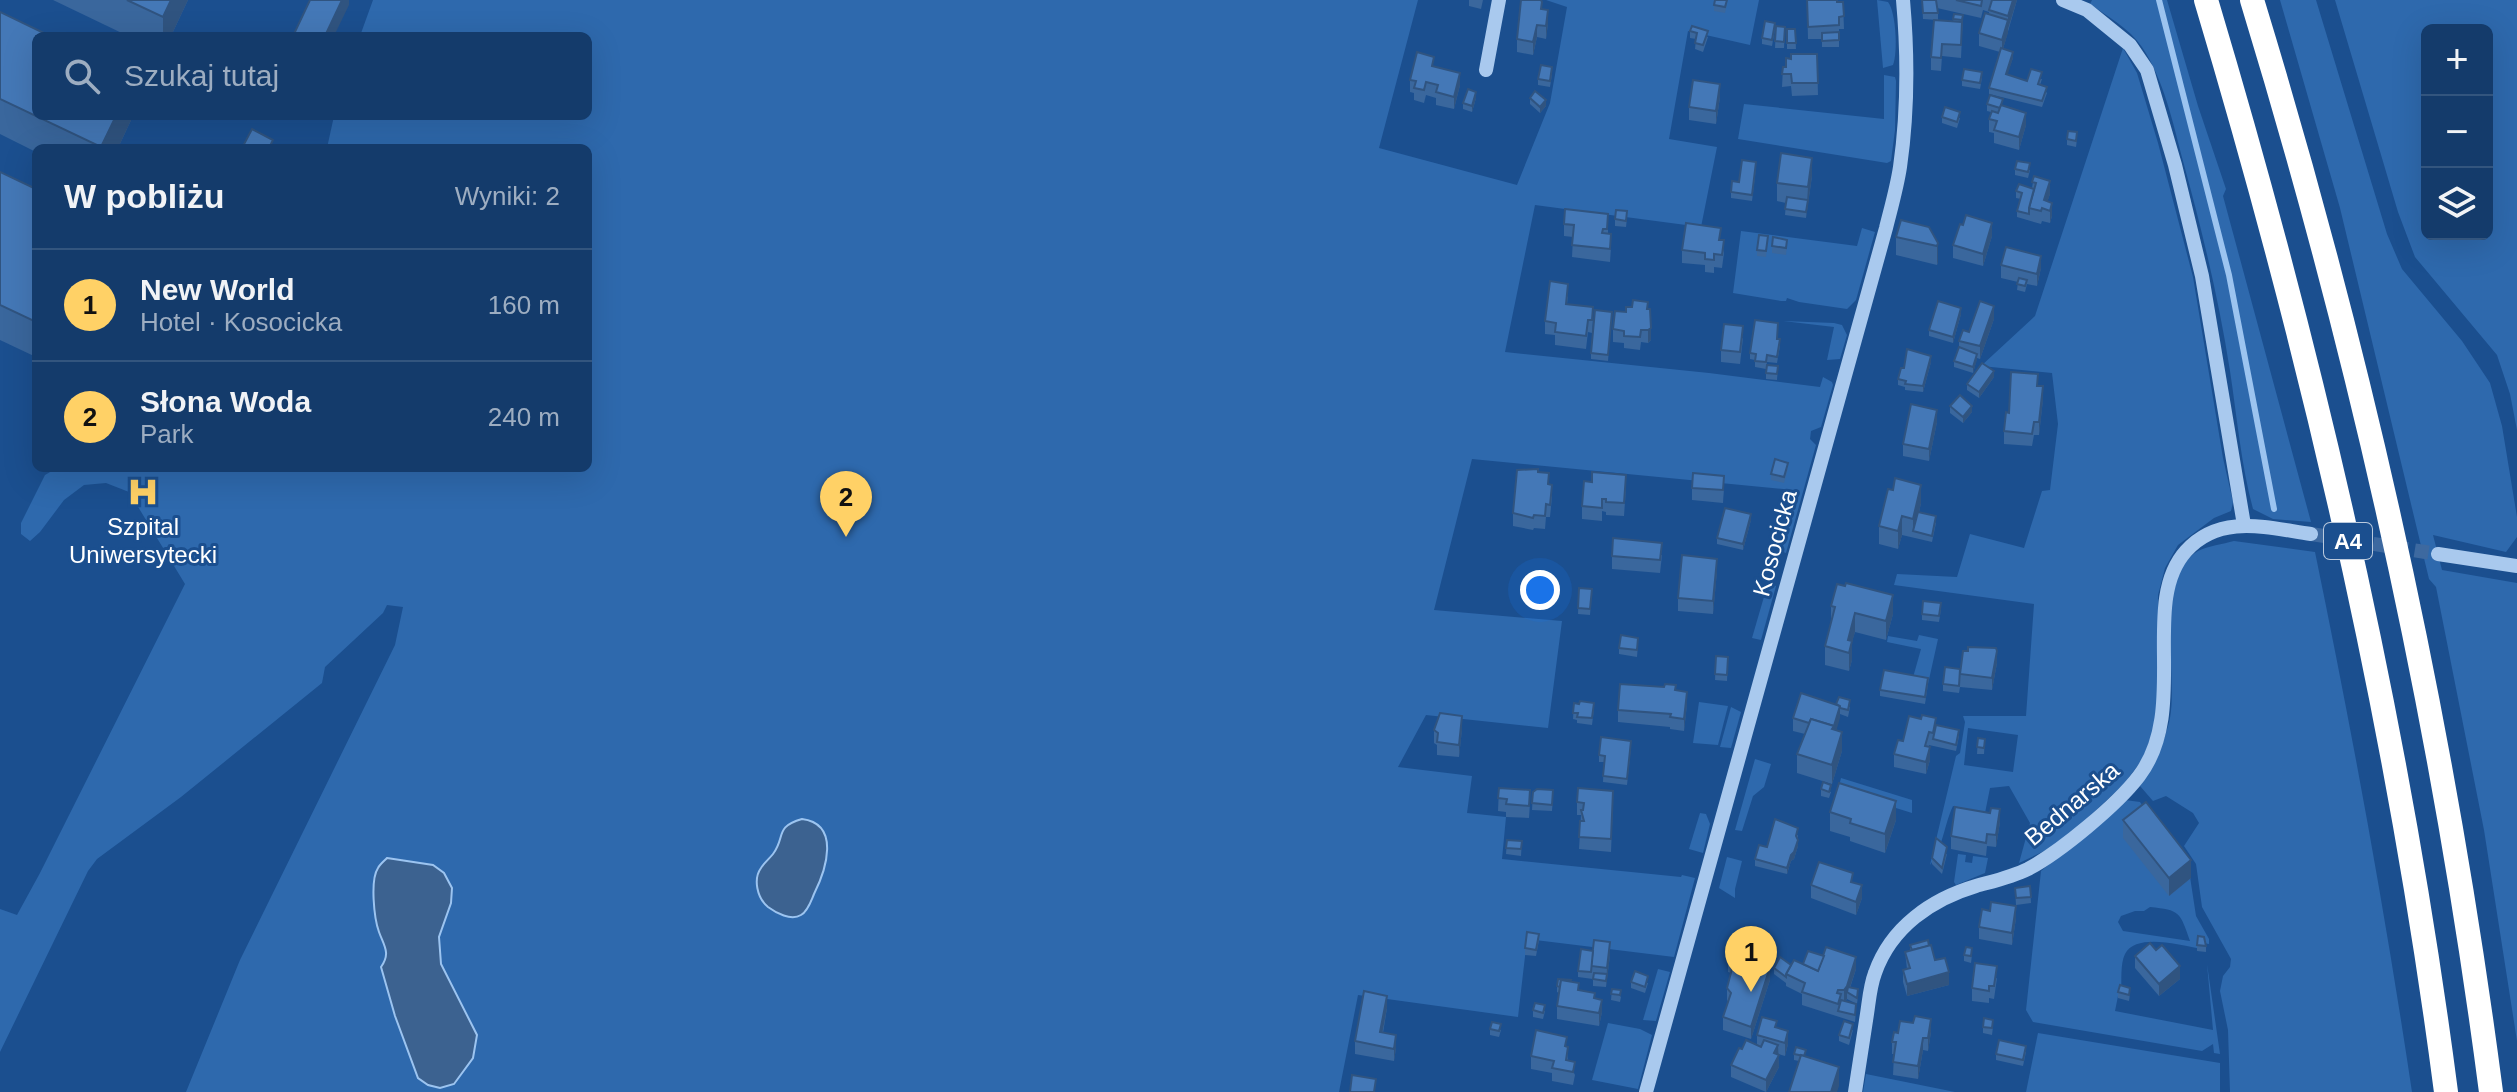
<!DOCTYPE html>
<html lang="pl">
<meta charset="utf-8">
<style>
:root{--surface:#143b6b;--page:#214673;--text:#f1f3f6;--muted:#9dadc1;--line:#33557e;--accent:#ffd166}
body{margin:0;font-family:Helvetica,sans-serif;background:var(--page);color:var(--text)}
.controls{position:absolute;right:24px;top:24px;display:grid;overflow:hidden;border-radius:12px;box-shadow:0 8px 32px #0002}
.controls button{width:72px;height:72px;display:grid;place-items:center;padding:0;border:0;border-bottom:2px solid var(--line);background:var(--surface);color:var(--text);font:40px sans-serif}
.you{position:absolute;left:1540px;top:590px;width:28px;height:28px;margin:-20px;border:6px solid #fff;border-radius:50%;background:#1a73e8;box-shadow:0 0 0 12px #1a73e833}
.badge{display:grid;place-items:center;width:52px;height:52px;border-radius:50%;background:var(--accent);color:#111;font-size:26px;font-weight:700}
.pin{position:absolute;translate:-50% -66px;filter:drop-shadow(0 2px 4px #0008)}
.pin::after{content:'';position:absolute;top:42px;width:28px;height:24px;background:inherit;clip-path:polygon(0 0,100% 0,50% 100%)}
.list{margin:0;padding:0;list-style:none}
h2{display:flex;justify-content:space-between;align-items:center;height:104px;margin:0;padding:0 32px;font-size:34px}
h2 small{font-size:26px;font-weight:400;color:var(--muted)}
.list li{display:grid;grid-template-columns:52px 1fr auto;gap:24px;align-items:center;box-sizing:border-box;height:112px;padding:0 32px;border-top:2px solid var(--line)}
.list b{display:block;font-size:30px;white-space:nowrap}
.list p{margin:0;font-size:26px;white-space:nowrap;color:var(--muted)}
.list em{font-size:26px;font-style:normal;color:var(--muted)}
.icon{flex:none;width:44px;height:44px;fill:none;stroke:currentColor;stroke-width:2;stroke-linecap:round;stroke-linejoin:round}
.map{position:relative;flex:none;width:2517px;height:1092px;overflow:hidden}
.search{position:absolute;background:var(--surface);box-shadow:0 8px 32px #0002;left:32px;top:32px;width:560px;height:88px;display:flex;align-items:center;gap:20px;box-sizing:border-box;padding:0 28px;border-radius:12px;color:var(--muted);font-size:30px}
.panel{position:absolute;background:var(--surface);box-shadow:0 8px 32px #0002;left:32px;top:144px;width:560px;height:328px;border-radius:12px}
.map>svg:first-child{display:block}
</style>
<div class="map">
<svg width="2517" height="1092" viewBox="0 0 2517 1092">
<rect width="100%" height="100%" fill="#1b4f8f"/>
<g fill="#2e69ad" fill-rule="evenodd">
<path d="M373 0H1418L1379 148 1517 185 1550 103 1567 7 1546 0H1759L1750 45 1688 31 1669 139 1717 147 1701 227 1535 205 1505 352 1709 373 1820 387 1823 377 1832 382 1833 385 1821 427 1811 431 1810 439 1816 445 1786 553 1778 550 1794 490 1472 459 1434 610 1562 621 1548 728 1426 715 1398 767 1472 776 1467 813 1506 817 1502 859 1681 877 1682 875 1695 878 1674 957 1527 939 1518 1017 1358 995 1339 1092H186L240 960 395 645 403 607 387 605 383 613 325 667 322 683 181 797 97 859 88 871 0 1052V909L17 915 40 873 185 584 129 492 106 483 84 485 64 500 40 532 30 541 21 534V523L45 475 57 468H588V148H327L334 116H588V36H360Z"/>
<path d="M1877 0 1888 2C1896 12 1898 52 1893 65L1883 68Z"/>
<path d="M2092 0H2167L2198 106 2226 189 2223 196 2311 522 2273 519 2253 509C2241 464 2237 417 2230 371 2219 300 2202 230 2183 161 2173 123 2164 80 2142 47 2129 28 2108 17 2090 4Z"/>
<path d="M2280 0H2316L2387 234 2402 269 2462 341 2490 383 2502 426 2517 517V537L2506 552 2433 535 2442 570 2517 583V1041L2484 830 2436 587 2429 579 2340 208Z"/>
<path d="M2335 0H2517V430L2510 394 2497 355 2415 257 2398 212ZM2427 30H2487V234H2427Z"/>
<path d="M2123 48 2137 73 2158 143 2193 277 2223 458 2233 502 2231 511 2214 518 2178 545 2165 568 2158 595 2159 694 2155 728 2142 760 2123 785 2067 837 2055 846 2019 863 2030 823 2009 786 1990 788 1985 813 1953 806C1944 825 1943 848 1930 865L1956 756 1960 753 1965 722 1963 716H2026L2034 604 1894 585 1897 574 1957 577 1970 534 2024 548 2042 491 2050 490 2058 424 2052 373 1981 366 2035 316ZM1968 728 2018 735 2013 772 1964 765Z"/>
<path d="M1884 75 1895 77 1896 81 1895 130 1891 161 1887 163 1738 139 1744 104 1884 119Z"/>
<path d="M1862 228 1875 232 1856 300 1847 309 1799 302 1787 298 1786 301H1781L1733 293 1741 231 1857 246Z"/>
<path d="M1783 321 1834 323 1842 325 1847 335 1840 359 1827 360 1834 327Z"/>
<path d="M2234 541 2315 552C2352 731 2385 911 2412 1092H2230L2228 1030 2220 991 2223 976 2230 967 2231 959 2202 907 2196 864 2184 846 2199 823 2193 813 2166 796 2153 801 2140 786C2153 766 2165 742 2170 718 2178 677 2154 576 2198 551 2208 546 2223 544 2234 541Z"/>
<path d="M1768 583 1776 586 1761 640 1752 638Z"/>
<path d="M1919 635 1938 639 1928 684 1912 681 1921 649 1887 642 1888 636 1917 641Z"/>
<path d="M1699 702 1728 706 1718 745 1693 743Z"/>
<path d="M1731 707 1741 712 1731 748 1720 747Z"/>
<path d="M1755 759 1771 764 1764 787 1753 796 1742 831 1735 830Z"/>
<path d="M1841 778 1912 800V813L1838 790Z"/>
<path d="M2125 800 2140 802 2189 870 2196 916 2209 939V944L2198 942 2197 948C2179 945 2136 933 2125 954 2120 964 2122 980 2121 991H2119L2115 1011 2213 1030 2207 964 2220 1054 2214 1053 2213 1044 2202 1051 2033 1022 2026 1010 2041 871ZM2150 907C2180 910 2180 912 2190 941L2123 931 2118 922 2121 916 2135 911H2144Z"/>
<path d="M1700 813 1706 814 1710 824 1703 853 1689 849Z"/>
<path d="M1958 854 1966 855 1965 862 1972 863 1973 856 1988 858 1985 873 1956 885 1954 882Z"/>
<path d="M1727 857 1742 861 1735 889V898L1719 888Z"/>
<path d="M1658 969 1670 972 1656 1021 1643 1020Z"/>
<path d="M1608 1023 1640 1029 1652 1035 1638 1089 1592 1080Z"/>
<path d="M2038 1033 2220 1063V1092H2026Z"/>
<path d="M1866 1074 1955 1092H1863Z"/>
</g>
<g fill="#3c6290" stroke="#9cc4f0" stroke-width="2">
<path d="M802 819C841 824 826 870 814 894 811 901 808 911 801 915 791 921 776 913 768 907 757 898 753 879 761 868 764 863 769 859 773 854 786 837 774 827 802 819Z"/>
<path d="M387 858 433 865 444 873 452 888 451 903 439 937 441 964 477 1035 473 1058 454 1084 440 1088 428 1085 418 1078 395 1016 381 967C391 953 384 946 379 932 374 918 370 880 378 868 380 864 384 861 387 858Z"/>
</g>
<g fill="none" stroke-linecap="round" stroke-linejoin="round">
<path stroke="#9cc4f0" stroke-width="6" d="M2159 0 2229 275 2274 509"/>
<path stroke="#3d69a0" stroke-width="14" stroke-dasharray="14 7" stroke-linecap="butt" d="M2311 534 2438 554"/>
<g stroke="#a9c9ee" stroke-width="14">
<path d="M2063 0 2087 10 2130 45 2147 70 2175 165 2202 276 2244 525"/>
<path d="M1486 70 1499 0"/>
<path d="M2438 554 2517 566"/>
<path d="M1646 1092 1886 228C1891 208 1897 187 1900 167 1908 111 1908 56 1903 0"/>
<path d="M1855 1092C1859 1066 1863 1040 1867 1014 1869 1001 1870 986 1875 973 1891 927 1932 899 1976 886 1994 881 2012 877 2028 869 2060 852 2117 805 2139 776 2190 709 2139 603 2186 551 2220 513 2268 528 2311 534"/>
</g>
<g stroke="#fff" stroke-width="24">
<path d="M2206 0C2313 357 2398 722 2446 1092"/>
<path d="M2252 0C2361 356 2443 723 2491 1092"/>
</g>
</g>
<g fill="#3a679d">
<path d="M53 0H188L171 36H128Z"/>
<path d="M1469 0H1483L1481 9 1469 6Z"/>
<path d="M1807 0 1843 2 1844 29H1839V47H1822V39H1808Z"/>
<path d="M1922 0 1938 13V20L1923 19Z"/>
<path d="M1937 0H2017L2003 49 2013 58 2007 74 2027 81 2042 79 2040 85 2047 93 2042 107 1989 94V88L2000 52 1979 46V33L1989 15V12L1983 10 1981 18 1937 8Z"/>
<path d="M1714 5H1727L1725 13 1714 11Z"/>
<path d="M1542 9 1548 23 1546 39 1537 37 1533 55 1517 52V39Z"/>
<path d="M0 12 133 116 118 148H36V152L0 134Z"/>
<path d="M1954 14 1963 15 1961 58 1942 56 1941 71 1931 70V57L1953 22Z"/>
<path d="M1776 26 1785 27 1784 48H1775Z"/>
<path d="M1775 29 1772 46 1762 44V38Z"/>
<path d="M1787 29H1795L1796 49H1787Z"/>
<path d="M1690 31 1708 37 1703 52 1695 49 1696 39 1690 38Z"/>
<path d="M1817 54 1818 95 1792 96 1791 86 1782 87 1783 67H1786L1791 59Z"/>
<path d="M1434 67 1460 85 1454 109 1436 105V98L1426 95 1424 103 1414 100V93L1410 92V80Z"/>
<path d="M1552 74 1550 87 1538 85V79Z"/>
<path d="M1982 78 1980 89 1962 86V80Z"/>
<path d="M1720 97 1716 124 1689 120V107Z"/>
<path d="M1476 98 1472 112 1463 109V103Z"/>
<path d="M1530 98 1546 106 1540 113 1530 104Z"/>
<path d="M1987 104 2003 106 2026 125 2019 150 1994 143V133L1989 132V119L1991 112 1987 111Z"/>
<path d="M1942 117 1960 118 1957 128 1942 123Z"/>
<path d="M2067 139H2077L2076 147 2067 145Z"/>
<path d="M1756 168 1752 201 1731 198V192L1739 182Z"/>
<path d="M2015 169 2030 170 2028 178 2015 175Z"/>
<path d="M0 172 36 189V357L0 340Z"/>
<path d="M1812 176 1806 218 1785 215 1786 203 1777 201V183Z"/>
<path d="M2034 176 2050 194 2047 202 2052 216 2050 223 2042 221 2041 224 2017 217V211L2021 199 2016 198V191L2032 188Z"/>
<path d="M1608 214V234L1611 247 1610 262 1572 257 1573 237 1564 236V224Z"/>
<path d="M1627 218 1626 227 1615 226V219Z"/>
<path d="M1992 236 1983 266 1953 258V245Z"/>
<path d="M1896 237 1938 243V262L1937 265 1896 255Z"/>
<path d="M1721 240 1724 253 1722 268 1714 267V273L1705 272V265L1682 263V250Z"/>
<path d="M1768 242 1766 257 1757 256V250Z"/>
<path d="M1772 246H1787L1786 255 1772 253Z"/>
<path d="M2001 265 2041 268 2037 286 2027 284 2025 292 2017 290 2018 282 2001 278Z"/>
<path d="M1568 296 1567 304 1593 319 1592 333 1588 332 1586 349 1555 345V335L1545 334V321Z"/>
<path d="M1648 309 1651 340 1648 343 1641 342 1640 350 1624 348V343L1613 342V329Z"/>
<path d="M1612 312 1608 361 1591 359V353Z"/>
<path d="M1961 314 1953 343 1929 336V330Z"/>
<path d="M1994 319 1980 359 1977 358 1973 373 1954 367V361L1959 348V341L1969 332Z"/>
<path d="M1778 330 1777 339 1780 346 1777 363 1767 362 1766 369 1755 367V360L1750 359V353Z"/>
<path d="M1743 338 1740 364 1721 362V350Z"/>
<path d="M1931 362 1923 392 1905 390V387L1898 385V379L1904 368Z"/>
<path d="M1778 366 1777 380 1766 379V373Z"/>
<path d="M1994 377 1979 398 1967 390V384Z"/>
<path d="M2038 386 2043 399 2039 435H2034L2032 446 2004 444V431L2009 413Z"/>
<path d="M1950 406 1972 412 1963 423 1950 413Z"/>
<path d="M1937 422 1929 461 1903 456V444Z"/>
<path d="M1788 469 1784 483 1771 480V474Z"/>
<path d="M1538 472 1549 485 1552 497 1550 517H1546L1545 529 1534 528 1533 530 1513 526V513Z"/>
<path d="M1626 488 1624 516 1606 515V512L1602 511V521L1582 519V506Z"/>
<path d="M1692 488H1724L1723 503 1692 500Z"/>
<path d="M1921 503 1919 512 1936 523 1932 542 1902 535 1898 549 1879 544V526Z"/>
<path d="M1751 520 1743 550 1717 544V538Z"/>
<path d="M1662 555 1660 573 1612 569V556Z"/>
<path d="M1717 571 1713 614 1678 611V598Z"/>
<path d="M1579 588 1592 589 1590 615 1578 614Z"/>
<path d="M1831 606 1893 614 1886 640 1855 632 1852 641V660L1849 671 1825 665V646L1831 621Z"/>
<path d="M1941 609 1939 622 1922 620V614Z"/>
<path d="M1638 644 1637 657 1619 654V648Z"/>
<path d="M1716 656 1728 657 1727 681 1715 680Z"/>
<path d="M1997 663 1992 690 1960 687 1959 693 1943 691V684L1960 669Z"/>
<path d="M1928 684 1925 704 1880 696V690Z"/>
<path d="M1676 690 1687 704 1684 731 1670 729V727L1618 722V710Z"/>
<path d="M1574 703 1594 709 1592 725 1577 723V720L1573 719Z"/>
<path d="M1836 704 1850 707 1848 717 1840 714 1836 730 1842 751 1832 784 1797 773V754L1805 734 1793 731V718Z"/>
<path d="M1936 725 1959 736 1956 751 1929 745 1930 760 1926 774 1894 767V754L1903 741Z"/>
<path d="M1462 729 1459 757 1437 755V745L1434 743V730Z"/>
<path d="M1978 738 1985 739 1984 754H1977Z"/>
<path d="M1631 747 1627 785 1603 782 1604 762H1599V755Z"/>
<path d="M1499 788 1530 803 1529 818 1506 817V812L1498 811Z"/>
<path d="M1821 789 1831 792 1829 798 1821 796Z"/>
<path d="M1533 792 1553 797 1552 811 1532 810Z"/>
<path d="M1577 802 1613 803 1611 852 1579 849 1581 815H1577Z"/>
<path d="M1830 812 1896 820 1885 853 1850 841V837L1830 831Z"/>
<path d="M2123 820 2191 878 2169 896 2123 838Z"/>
<path d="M2000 822 1996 847 1987 846 1986 856 1951 849V836Z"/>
<path d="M1798 835V846L1794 859 1791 861 1787 874 1755 866V859L1767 847Z"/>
<path d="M1507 840 1522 841 1521 856 1506 854Z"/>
<path d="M1947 854 1942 874 1932 864V858Z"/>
<path d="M1853 882 1862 898 1856 915 1811 898V885Z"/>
<path d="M2030 886 2031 903 2016 905 2015 888Z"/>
<path d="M2016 918 2012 945 1979 939V927Z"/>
<path d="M1539 940 1536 956 1525 955V948Z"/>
<path d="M1910 945 1935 960 1949 985 1907 996 1903 982V970L1907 969 1905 952 1910 951Z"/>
<path d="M2197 945 2206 946V952L2197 951Z"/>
<path d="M2156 950 2180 979 2159 996 2135 968V956Z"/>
<path d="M1610 955 1606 987 1593 986V979L1578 977V971Z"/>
<path d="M1964 955H1972L1971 963 1964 961Z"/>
<path d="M1764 958 1762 964 1770 980 1751 1039 1723 1030V1017L1728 1002 1727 1000V988L1731 973 1728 972V960Z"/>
<path d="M1803 964 1856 969 1850 988 1858 996 1857 1004 1847 999 1845 1001 1856 1011 1855 1022 1802 1005V994L1786 986V983L1774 974V968Z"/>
<path d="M1997 978 1994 999 1989 998V1003L1972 1001V988Z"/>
<path d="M1571 982 1579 990 1595 998 1602 1012 1599 1026 1557 1019V1006L1559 993 1557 992V986Z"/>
<path d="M1631 982 1648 983 1645 993 1631 988Z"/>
<path d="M1612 989 1621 997 1620 1002 1611 1000Z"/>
<path d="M2118 992 2130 994 2129 1001 2118 998Z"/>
<path d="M1387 1008 1383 1033 1396 1048 1394 1061 1355 1054V1041Z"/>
<path d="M1533 1010 1545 1011 1543 1019 1533 1017Z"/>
<path d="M1983 1027H1993L1992 1035 1983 1033Z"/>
<path d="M1777 1028 1788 1044 1785 1056 1778 1054 1779 1067 1766 1092 1731 1077V1065L1742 1049 1757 1045V1035Z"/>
<path d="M1490 1029 1501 1030 1499 1037 1490 1035Z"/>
<path d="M1853 1030 1849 1045 1839 1041V1035Z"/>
<path d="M1931 1032 1928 1051 1923 1050 1918 1079 1893 1075 1894 1054H1892V1042L1898 1033Z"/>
<path d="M1567 1047 1568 1061 1575 1075 1573 1085 1552 1081V1073L1531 1069V1056Z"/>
<path d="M2026 1052 2023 1066 1996 1060V1054Z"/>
<path d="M1794 1054 1806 1057 1839 1086 1799 1061 1794 1060Z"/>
</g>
<g fill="#305480">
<path d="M171 0H188L171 36H163V17Z"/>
<path d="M342 0H349V5L334 36H325Z"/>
<path d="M2013 0H2017L2008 29V16Z"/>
<path d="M1548 10V23L1546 39V26Z"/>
<path d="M2008 20V33L2002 52V40Z"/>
<path d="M1537 25V37L1533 55V42Z"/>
<path d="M2013 52V58L2006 80V74Z"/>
<path d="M1460 73V85L1454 109V97Z"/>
<path d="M1720 84V97L1716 124V111Z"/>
<path d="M1476 92V98L1472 112V106Z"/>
<path d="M1546 100V106L1540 113V107Z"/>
<path d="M2026 113V125L2019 150V137Z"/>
<path d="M116 116H133L118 148H101Z"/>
<path d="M1812 158V176L1806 218 1808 187Z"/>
<path d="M2050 181V194L2045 209 2044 200Z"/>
<path d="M2052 203V216L2050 223V211Z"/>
<path d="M1992 223V236L1983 266V254Z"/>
<path d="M1938 243V262L1937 265V246Z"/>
<path d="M2041 256V268L2037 286V274Z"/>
<path d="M1994 306V319L1980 359V346Z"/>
<path d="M1961 308V314L1953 343V337Z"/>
<path d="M1651 328V340L1648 343V330Z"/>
<path d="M1977 354V360L1973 373V367Z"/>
<path d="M1931 356V362L1923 392V386Z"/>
<path d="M1994 371V377L1979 398V392Z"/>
<path d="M2043 386V399L2039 435V422Z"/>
<path d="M1972 406V412L1963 423V417Z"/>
<path d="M1937 410V422L1929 461V449Z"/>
<path d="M1921 485V503L1915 532 1913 531V538V519Z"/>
<path d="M1751 514V520L1743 550V544Z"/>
<path d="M1902 516V535L1898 549V531Z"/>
<path d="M1717 559V571L1713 614V601Z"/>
<path d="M1893 595V614L1886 640V621Z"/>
<path d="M1855 613V632L1849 653 1848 640Z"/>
<path d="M1852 641V660L1849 671V653Z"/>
<path d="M1997 651V663L1992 690V678Z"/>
<path d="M1687 692V704L1684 731V719Z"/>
<path d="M1840 706V718L1834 739 1832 731Z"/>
<path d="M1462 716V729L1459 757V745Z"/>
<path d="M1842 732V751L1832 784V765Z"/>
<path d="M1930 747V760L1926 774V762Z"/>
<path d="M1896 801V820L1885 853V834Z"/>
<path d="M2000 809V822L1996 847V835Z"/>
<path d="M1798 840V846L1794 859 1791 861 1787 874V868L1791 855Z"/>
<path d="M2191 860V878L2169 896V878Z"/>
<path d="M1862 885V898L1856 915V902Z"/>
<path d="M2016 906V918L2012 945V933Z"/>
<path d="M1610 942V955L1606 987 1607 968Z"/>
<path d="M1764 946V958L1758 976V963Z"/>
<path d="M1856 957V969L1848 993 1847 992V999L1844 1002V990Z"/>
<path d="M2180 966V979L2159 996V984Z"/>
<path d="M1770 967V980L1751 1039V1027Z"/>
<path d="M1949 972V985L1907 996V984Z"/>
<path d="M1387 996V1008L1380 1045V1032Z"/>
<path d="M1602 1000V1012L1599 1026V1013Z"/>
<path d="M1931 1019V1032L1928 1051V1038Z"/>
<path d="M1788 1031V1044L1785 1056V1043Z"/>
<path d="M1396 1035V1048L1394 1061V1049Z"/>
<path d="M1923 1038V1050L1918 1079V1066Z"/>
<path d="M1778 1045 1779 1067 1766 1092V1080Z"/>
<path d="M1839 1067V1086L1837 1092H1831Z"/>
</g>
<g fill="#4478b7" stroke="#305480" stroke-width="2">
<path d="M127 0H171L163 17Z"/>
<path d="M310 0H342L325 36H293Z"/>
<path d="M1521 0H1541L1542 2 1541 9 1548 10 1546 26 1537 25 1533 42 1517 39Z"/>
<path d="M1715 0H1727L1725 7 1714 5Z"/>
<path d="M1807 0H1837V2H1843L1844 16 1839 17V25L1808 27Z"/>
<path d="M1922 0H1936L1938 13H1923Z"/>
<path d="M1956 0H1982L1981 6Z"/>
<path d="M1991 0H2013L2008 16 1989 10 1992 0Z"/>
<path d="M0 12 50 36H36V116H116L101 147 0 99Z"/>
<path d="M1985 13 2008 20 2002 40 1979 33Z"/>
<path d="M1954 14 1963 15 1962 20 1953 19Z"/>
<path d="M1934 20 1962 22 1961 45 1942 44 1941 58 1931 57Z"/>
<path d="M1765 21 1775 23 1772 40 1762 38Z"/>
<path d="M1692 26 1708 31 1703 45 1695 43 1697 33 1690 31Z"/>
<path d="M1776 26 1785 27 1784 42 1775 41Z"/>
<path d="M1787 29H1795L1796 43H1787Z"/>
<path d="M1839 32V40L1822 41V33Z"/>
<path d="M2001 48 2013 52 2006 74 2027 81 2031 69 2042 72 2038 84 2047 87 2042 101 1989 88Z"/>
<path d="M1417 52 1434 57 1432 66 1460 73 1454 97 1436 92 1438 85 1426 82 1424 90 1414 88 1416 81 1410 80Z"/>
<path d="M1791 54H1817L1818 83H1792L1791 74H1782L1783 67H1786V58L1791 59Z"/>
<path d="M1541 65 1552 67 1550 81 1538 79Z"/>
<path d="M1964 69 1982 72 1980 83 1962 80Z"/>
<path d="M1693 80 1720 84 1716 111 1689 107Z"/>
<path d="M1468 89 1476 92 1472 106 1463 103Z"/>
<path d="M1535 91 1546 100 1540 107 1530 98Z"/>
<path d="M1990 95 2003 99 2000 108 1987 104Z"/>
<path d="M2001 105 2026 113 2019 137 1994 130 1997 121 1989 119 1992 111 1998 113Z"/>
<path d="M1945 107 1960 112 1957 122 1942 117Z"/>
<path d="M252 129 273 140 269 148H242Z"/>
<path d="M2068 131 2077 132 2076 141 2067 139Z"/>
<path d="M1781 153 1812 158 1808 187 1777 183Z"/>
<path d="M1742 160 1756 162 1752 195 1731 192 1732 181 1739 182Z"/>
<path d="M2017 161 2030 163 2028 172 2015 169Z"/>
<path d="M0 172 36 189V322L0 305Z"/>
<path d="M2034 176 2050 181 2044 200 2052 203 2050 211 2042 208 2041 211 2029 208 2036 183 2032 182Z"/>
<path d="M2019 184 2034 189 2029 208V214L2017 211 2022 193 2016 191Z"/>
<path d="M1787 197 1808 200 1806 212 1785 209Z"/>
<path d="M1565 209 1608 214 1607 229H1603L1602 233 1611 234 1610 249 1572 245 1574 225 1564 224Z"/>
<path d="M1616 210 1627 211 1626 221 1615 219Z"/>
<path d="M1966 215 1992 223 1983 254 1953 245 1960 224 1963 225Z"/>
<path d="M1901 220 1929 227 1938 243 1937 246 1896 237Z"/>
<path d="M1686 223 1721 228 1719 240H1724L1722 255 1714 254V260L1705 259V253L1682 250Z"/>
<path d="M1759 235 1768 236 1766 251 1757 250Z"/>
<path d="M1773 237 1787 240 1786 248 1772 246Z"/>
<path d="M2006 247 2041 256 2037 274 2001 265Z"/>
<path d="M2019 278 2027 280 2025 286 2017 284Z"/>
<path d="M1550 281 1568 284 1566 304 1593 307 1592 320H1588L1586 336 1555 332 1556 323 1545 321Z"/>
<path d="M1633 300 1648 302 1647 309H1650L1651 328 1648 330H1641L1640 337 1624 336V331L1613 329 1615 311 1626 312V307H1632Z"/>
<path d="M1938 301 1961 308 1953 337 1929 330Z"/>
<path d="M1980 301 1994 306 1980 346 1959 341 1963 330 1969 332Z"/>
<path d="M1595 310 1612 312 1608 355 1591 353Z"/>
<path d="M1755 320 1778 323 1777 339H1780L1777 357 1767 355 1766 362 1755 361 1756 354 1750 353Z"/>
<path d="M1724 324 1743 326 1740 352 1721 350Z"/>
<path d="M1959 347 1977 354 1973 367 1954 361Z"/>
<path d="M1907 349 1931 356 1923 386 1905 384 1906 381 1898 379 1901 368H1904Z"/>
<path d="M1982 363 1994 371 1979 392 1967 384Z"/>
<path d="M1767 365 1778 366 1777 374 1766 373Z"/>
<path d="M2011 372 2038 374 2037 386H2043L2039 422H2034L2032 434 2004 431 2006 412 2009 413Z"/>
<path d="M1960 395 1972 406 1963 417 1950 406Z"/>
<path d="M1911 404 1937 410 1929 449 1903 444Z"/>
<path d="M1775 459 1788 463 1784 477 1771 474Z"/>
<path d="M1538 469V472L1549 473 1548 484 1552 485 1550 505 1546 504 1545 516 1534 515 1533 518 1513 513 1517 470Z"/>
<path d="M1592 472 1626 475 1624 503 1606 502V499H1602V508L1582 506 1584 481 1592 482Z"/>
<path d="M1693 473 1724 476 1723 490 1692 488Z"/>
<path d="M1895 478 1921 485 1913 519 1902 516 1898 531 1879 526 1888 489 1893 490Z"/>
<path d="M1725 508 1751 514 1743 544 1717 538Z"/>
<path d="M1918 512 1936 516 1932 536 1913 531Z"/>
<path d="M1613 538 1662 543 1660 560 1612 556Z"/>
<path d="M1682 555 1717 559 1713 601 1678 598Z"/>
<path d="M1846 583 1893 595 1886 621 1855 613 1848 640 1852 641 1849 653 1825 646 1835 607 1831 606 1837 584 1845 586Z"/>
<path d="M1579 588 1592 589 1590 609 1578 608Z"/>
<path d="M1923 601 1941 603 1939 616 1922 614Z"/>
<path d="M1621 635 1638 638 1637 650 1619 648Z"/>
<path d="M1968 647 1996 648 1997 651 1992 678 1960 674 1963 651H1968Z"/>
<path d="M1716 656 1728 657 1727 675 1715 674Z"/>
<path d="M1945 667 1960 669 1959 686 1943 684Z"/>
<path d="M1884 670 1928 678 1925 697 1880 690Z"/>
<path d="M1620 684 1664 687 1665 684 1676 685 1675 690 1687 692 1684 719 1670 717 1671 714 1618 710Z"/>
<path d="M1801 693 1840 706 1833 729 1834 726 1811 719 1809 723 1793 718Z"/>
<path d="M1839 697 1850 700 1848 710 1840 708V706L1836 704Z"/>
<path d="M1580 701 1594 703 1592 718 1577 717 1578 713H1573L1574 703 1579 704Z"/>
<path d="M1440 713 1462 716 1459 745 1437 742 1438 733 1434 730Z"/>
<path d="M1922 715 1936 718 1933 733 1929 732 1925 746 1930 747 1926 762 1894 754 1898 740 1903 741 1909 716 1921 719Z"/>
<path d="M1811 719 1834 726 1832 729 1842 732 1832 765 1797 754Z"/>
<path d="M1936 725 1959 730 1956 745 1933 739Z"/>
<path d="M1601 737 1631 741 1627 779 1603 776 1605 756 1599 755Z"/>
<path d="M1978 738 1985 739 1984 748 1977 747Z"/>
<path d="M1823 782 1831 785 1829 792 1821 789Z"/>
<path d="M1839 783 1896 801 1885 834 1850 823 1851 819 1830 812Z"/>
<path d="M1499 788 1530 790 1529 806 1506 804 1507 799 1498 798Z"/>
<path d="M1578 788 1613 791 1611 839 1579 837 1580 821H1584L1581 810H1583L1584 803 1577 802Z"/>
<path d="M1537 789 1553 790 1552 805 1532 803 1533 792Z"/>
<path d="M2146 802 2191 860 2169 878 2123 820Z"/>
<path d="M1955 807 1990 813 1991 808 2000 809 1996 835 1987 834 1986 843 1951 836Z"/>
<path d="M1775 819 1798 828 1796 836 1798 840 1794 852 1791 855 1787 868 1755 859 1759 845 1767 847Z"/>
<path d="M1936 838 1947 847 1942 868 1932 858Z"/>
<path d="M1507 840 1522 841 1521 849 1506 848Z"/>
<path d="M1819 862 1853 873 1851 882 1862 885 1856 902 1811 885Z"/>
<path d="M2030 886 2031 897 2016 898 2015 888Z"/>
<path d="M1991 902 2016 906 2012 933 1979 927 1982 909 1990 911Z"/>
<path d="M1527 932 1539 934 1536 950 1525 948Z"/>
<path d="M1738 934 1757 941 1764 946 1758 963 1770 967 1751 1027 1723 1017 1731 993 1727 988 1734 961 1728 960Z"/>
<path d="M2198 936 2204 937 2206 946 2197 945Z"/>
<path d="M1594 940 1610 942 1607 968 1591 966Z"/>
<path d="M1928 940 1929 946 1912 950 1910 945Z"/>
<path d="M2150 943 2156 950 2162 945 2180 966 2159 984 2135 956Z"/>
<path d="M1931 945 1935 960 1945 958 1949 972 1907 984 1903 970 1910 968 1905 952Z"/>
<path d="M1826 947 1856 957 1847 986 1844 990H1838L1837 993 1841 994 1838 1004 1802 992 1805 983 1786 974 1794 960 1818 971Z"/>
<path d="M1966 947 1972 948 1971 956 1964 955Z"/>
<path d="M1581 949 1593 951 1591 972 1578 971Z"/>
<path d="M1808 951 1824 956 1818 971 1803 964Z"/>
<path d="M1780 957 1791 965 1786 974V977L1774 968Z"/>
<path d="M1975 963 1997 966 1994 986H1989V991L1972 988Z"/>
<path d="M1635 971 1648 976 1645 987 1631 982Z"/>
<path d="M1594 973 1607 974 1606 981 1593 979Z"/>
<path d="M1558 979 1571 980 1570 982 1561 980 1560 987 1557 986Z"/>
<path d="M1561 980 1579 983 1578 990 1595 993 1594 998 1602 1000 1599 1013 1557 1006Z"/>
<path d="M2120 985 2130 988 2129 995 2118 992Z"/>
<path d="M1848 987 1858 989 1857 998 1847 992Z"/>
<path d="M1612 989 1621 990 1620 995 1611 994Z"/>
<path d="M1364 991 1387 996 1380 1032 1396 1035 1394 1049 1355 1041Z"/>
<path d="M1841 1000 1856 1004 1855 1015 1838 1011Z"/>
<path d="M1535 1003 1545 1005 1543 1013 1533 1010Z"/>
<path d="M1915 1016 1931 1019 1928 1038H1923L1918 1066 1893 1062 1896 1042H1892L1894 1032 1898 1033 1900 1021 1913 1023Z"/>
<path d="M1762 1017 1777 1021 1775 1027 1788 1031 1785 1043 1757 1035Z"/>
<path d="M1984 1018 1993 1020 1992 1028 1983 1027Z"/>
<path d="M1844 1021 1853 1024 1849 1038 1839 1035Z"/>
<path d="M1492 1022 1501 1024 1499 1031 1490 1029Z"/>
<path d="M1536 1030 1567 1037 1565 1046 1568 1047 1566 1060 1575 1062 1573 1072 1552 1068 1554 1061 1531 1056Z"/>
<path d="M1746 1040 1761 1047 1764 1040 1778 1045 1774 1053 1779 1055 1766 1080 1731 1065 1739 1048 1742 1049Z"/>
<path d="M1999 1040 2026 1046 2023 1060 1996 1054Z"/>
<path d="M1796 1047 1806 1050 1804 1056 1794 1054Z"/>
<path d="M1801 1055 1839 1067 1831 1092H1789Z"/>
<path d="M1352 1075 1376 1079 1374 1092H1350Z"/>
</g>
<defs>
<symbol id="hospital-bare" viewBox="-9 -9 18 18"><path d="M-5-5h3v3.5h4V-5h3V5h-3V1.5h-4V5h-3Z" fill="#ffd166" stroke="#1b4f8f" stroke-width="2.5" paint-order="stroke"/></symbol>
</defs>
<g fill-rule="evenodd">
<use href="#hospital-bare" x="121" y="470" width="44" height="44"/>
</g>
<g text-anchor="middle" stroke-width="6" stroke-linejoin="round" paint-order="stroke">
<rect fill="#1b4f8f" stroke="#bbcadd" stroke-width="2" x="2324" y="523" width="48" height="36" rx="6"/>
<g font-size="22" font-weight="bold" fill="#fff">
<text x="2348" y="549">A4</text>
</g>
<g font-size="24" fill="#fff" stroke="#1b4f8f">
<text x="143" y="535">Szpital<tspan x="143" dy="28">Uniwersytecki</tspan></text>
</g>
<g font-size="24" fill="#fff" stroke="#1b4f8f">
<text transform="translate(1775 543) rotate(-75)" y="8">Kosocicka</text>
<text transform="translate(2072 804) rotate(-40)" y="8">Bednarska</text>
</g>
</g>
</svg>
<div class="controls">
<button>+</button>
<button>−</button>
<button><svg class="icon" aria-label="layers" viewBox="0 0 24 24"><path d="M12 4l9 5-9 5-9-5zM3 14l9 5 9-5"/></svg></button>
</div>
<div class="you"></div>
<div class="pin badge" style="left:1751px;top:992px">1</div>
<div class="pin badge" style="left:846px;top:537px">2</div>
<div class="search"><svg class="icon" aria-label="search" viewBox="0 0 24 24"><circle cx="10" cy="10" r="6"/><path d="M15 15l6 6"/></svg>Szukaj tutaj</div>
<section class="panel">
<h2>W pobliżu<small>Wyniki: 2</small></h2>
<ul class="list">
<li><span class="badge">1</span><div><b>New World</b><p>Hotel · Kosocicka</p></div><em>160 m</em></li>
<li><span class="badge">2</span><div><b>Słona Woda</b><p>Park</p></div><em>240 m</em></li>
</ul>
</section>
</div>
